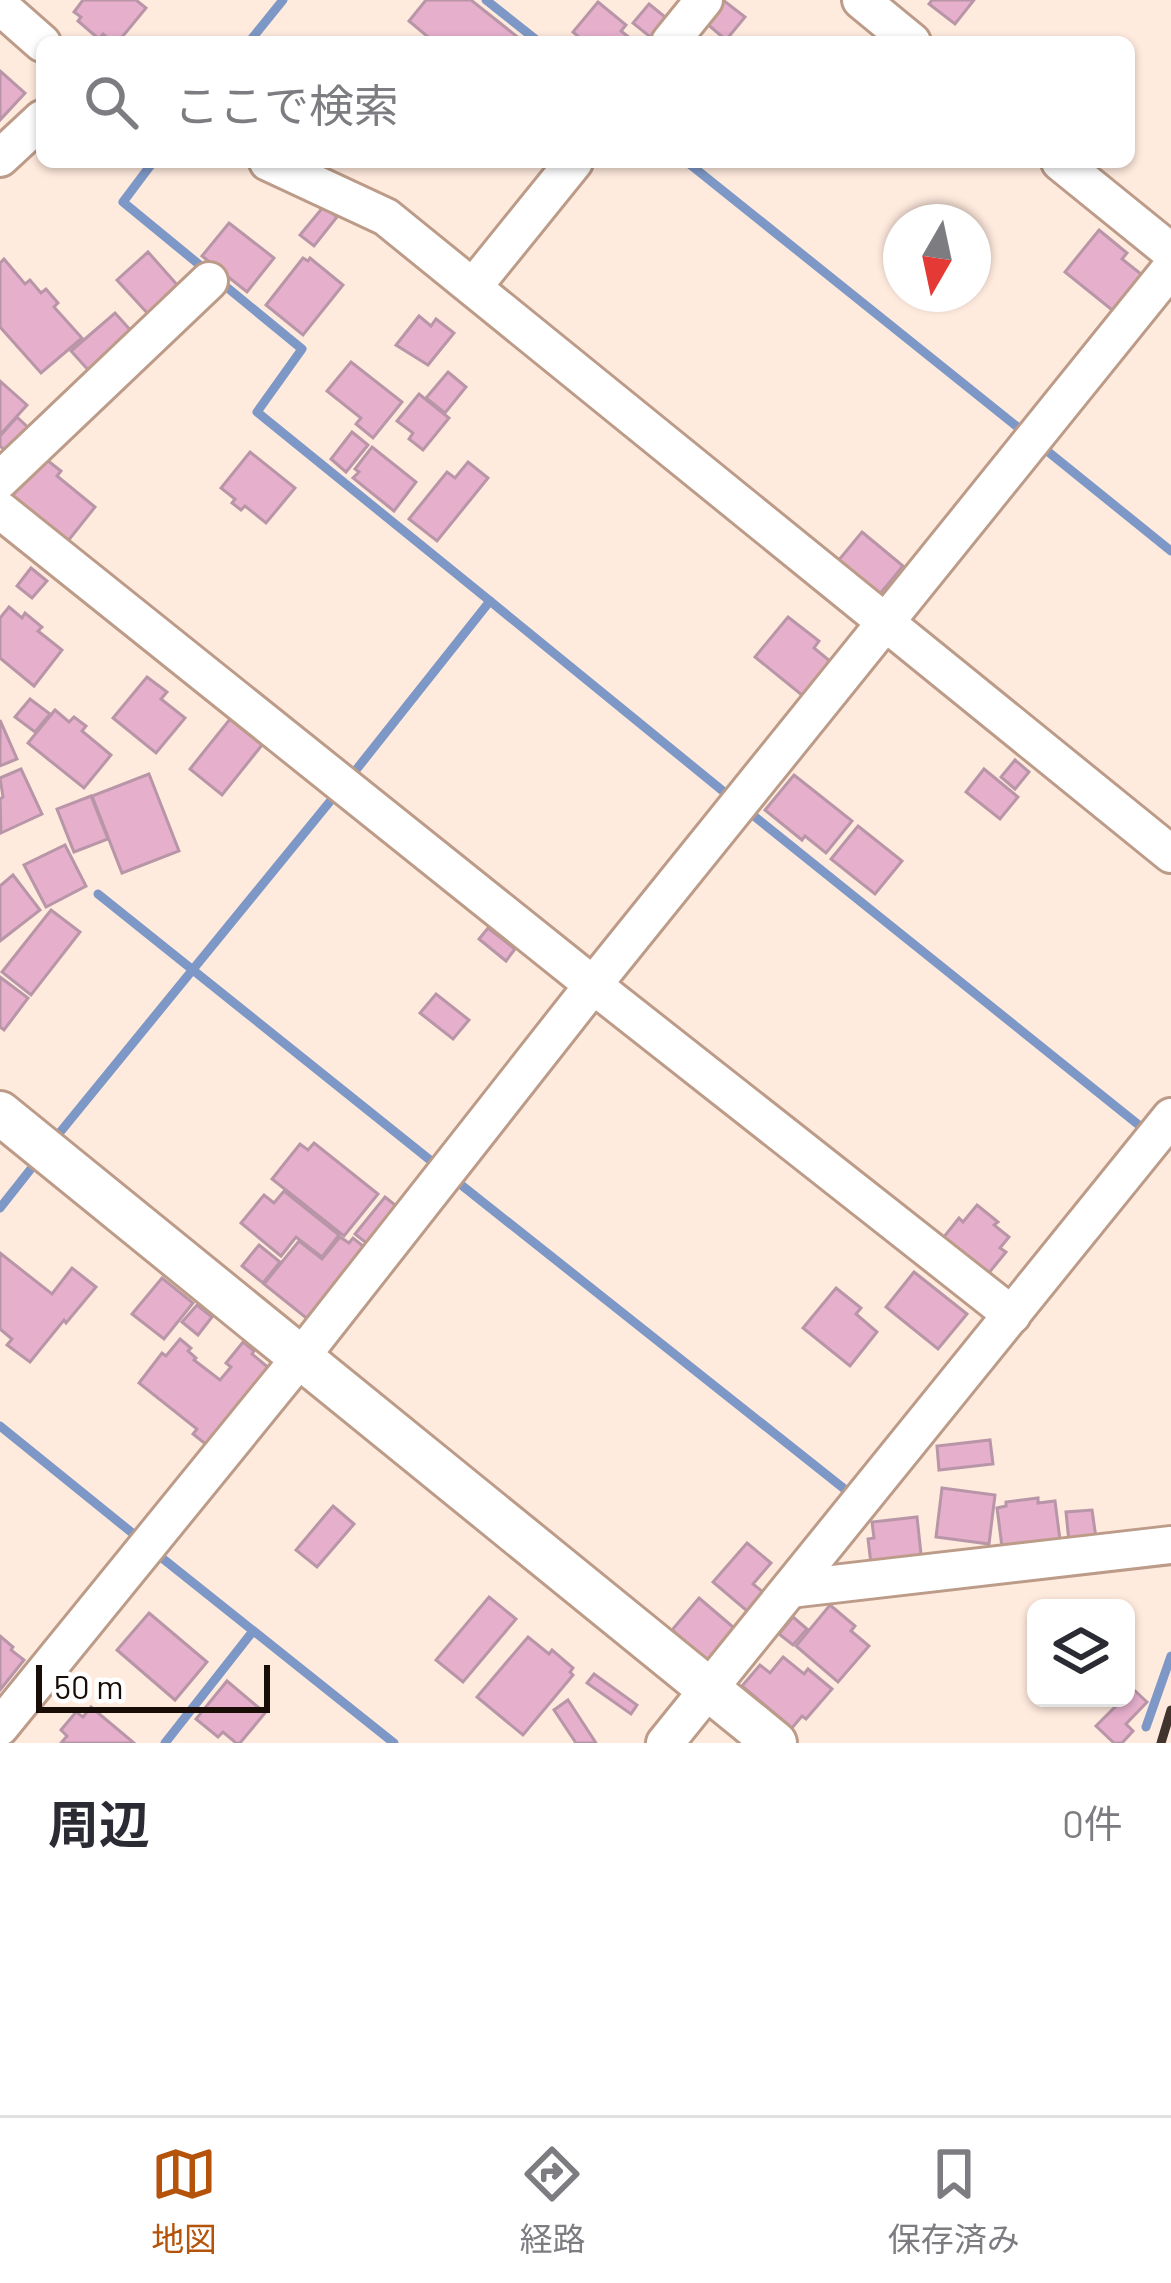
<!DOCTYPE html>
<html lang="ja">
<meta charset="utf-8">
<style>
:root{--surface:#fff;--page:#f2f2f3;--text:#2b2b33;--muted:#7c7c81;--line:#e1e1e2;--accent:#b45309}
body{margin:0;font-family:Barlow,"Noto Sans JP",sans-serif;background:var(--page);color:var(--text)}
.controls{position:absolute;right:36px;bottom:36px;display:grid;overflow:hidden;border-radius:18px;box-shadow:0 3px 9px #0004}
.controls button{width:108px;height:108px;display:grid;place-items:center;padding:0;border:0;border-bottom:3px solid var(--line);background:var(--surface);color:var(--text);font:60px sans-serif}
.compass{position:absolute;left:883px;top:204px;width:108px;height:108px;border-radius:50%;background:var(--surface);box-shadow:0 3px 9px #0004;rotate:189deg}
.scale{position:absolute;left:36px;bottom:30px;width:234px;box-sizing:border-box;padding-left:12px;border:6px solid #180d07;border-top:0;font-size:33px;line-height:42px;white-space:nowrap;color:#180d07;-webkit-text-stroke:9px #fff;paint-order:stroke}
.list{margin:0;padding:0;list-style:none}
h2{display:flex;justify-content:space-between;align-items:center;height:156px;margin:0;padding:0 48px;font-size:51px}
h2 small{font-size:39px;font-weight:400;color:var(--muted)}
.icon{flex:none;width:66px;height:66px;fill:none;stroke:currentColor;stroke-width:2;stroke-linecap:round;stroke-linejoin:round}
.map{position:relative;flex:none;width:1171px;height:1743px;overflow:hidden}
.search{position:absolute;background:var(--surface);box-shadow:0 3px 9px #0004;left:36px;right:36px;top:36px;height:132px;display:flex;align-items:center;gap:30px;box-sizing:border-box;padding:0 42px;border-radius:18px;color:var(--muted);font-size:45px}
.sheet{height:372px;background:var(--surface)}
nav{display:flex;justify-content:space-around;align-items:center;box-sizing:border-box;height:168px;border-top:3px solid var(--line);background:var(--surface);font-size:33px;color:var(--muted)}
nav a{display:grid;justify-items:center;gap:6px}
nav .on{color:var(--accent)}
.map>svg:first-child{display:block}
</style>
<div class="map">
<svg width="1171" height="1743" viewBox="0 0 1171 1743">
<rect width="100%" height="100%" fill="#ffeade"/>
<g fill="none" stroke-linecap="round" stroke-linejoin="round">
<g stroke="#7d98c6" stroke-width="9">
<path d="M486 0 539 42"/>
<path d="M249 42 283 0"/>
<path d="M153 162 123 202 302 349 257 412 490 601 352 775"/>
<path d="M687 162 1020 429"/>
<path d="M1041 446 1171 551"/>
<path d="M490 601 729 796"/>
<path d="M749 812 1145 1130"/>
<path d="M98 894 435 1164"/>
<path d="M57 1136 332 799"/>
<path d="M455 1180 852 1495"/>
<path d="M0 1208 30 1170"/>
<path d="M0 1426 136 1536"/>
<path d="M157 1554 394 1743"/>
<path d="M1146 1727 1171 1656"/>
<path d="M165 1743 253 1631"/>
</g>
</g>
<g fill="#e6afcc" stroke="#b896a8" stroke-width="3">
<path d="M83 0H136L146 8 118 42H113L103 34 99 39 78 21 81 17 74 12Z"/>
<path d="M426 0H471L520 39 518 42H434L409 21Z"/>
<path d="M723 0 745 17 726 40 705 22Z"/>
<path d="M932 0H974L955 24 929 4Z"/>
<path d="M598 2 626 25 621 31 635 42H577L580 38 573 32Z"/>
<path d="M649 4 670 21 654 40 633 23Z"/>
<path d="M0 71 25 93 0 120Z"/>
<path d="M324 206 337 217 314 246 300 235Z"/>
<path d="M229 223 274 258 247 292 202 256Z"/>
<path d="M1099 230 1127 253 1122 259 1146 278 1117 314 1065 272Z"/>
<path d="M148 252 180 288 149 315 117 280Z"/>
<path d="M303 258 308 261 310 258 343 285 303 335 266 305Z"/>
<path d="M4 259 25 284 30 280 41 293 46 289 58 303 54 307 82 338 41 373 0 327V263Z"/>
<path d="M115 313 134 334 90 372 71 351Z"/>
<path d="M419 316 431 326 436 319 454 333 428 365 396 345Z"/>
<path d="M351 362 402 402 373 438 356 424 361 418 327 391Z"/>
<path d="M448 372 466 387 445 413 426 398Z"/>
<path d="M0 381 27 405 0 435Z"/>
<path d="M419 394 449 418 423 450 409 439 413 433 397 421Z"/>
<path d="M17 417 34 433 12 457 0 446V436Z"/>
<path d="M352 432 368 445 346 472 331 459Z"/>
<path d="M372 447 416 482 394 511 353 478 359 472 355 469Z"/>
<path d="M250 452 295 488 266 523 245 506 241 510 232 503 235 499 221 488Z"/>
<path d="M43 457 61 471 57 476 95 507 68 541 12 496Z"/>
<path d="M468 462 488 478 437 541 409 519 447 472 455 478Z"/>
<path d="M862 532 903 566 879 595 838 561Z"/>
<path d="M31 568 47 581 32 598 17 586Z"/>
<path d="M9 607 22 618 25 613 42 627 38 631 62 650 34 686 0 658V618Z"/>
<path d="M788 617 819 641 814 648 831 662 803 696 755 657Z"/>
<path d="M147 677 167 692 161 699 185 718 156 753 113 718Z"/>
<path d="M30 699 50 714 35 732 15 717Z"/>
<path d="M55 710 69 722 74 717 86 726 82 731 111 755 84 788 28 743Z"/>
<path d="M230 719 262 745 222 795 190 769Z"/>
<path d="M0 720 17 759 0 766Z"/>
<path d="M1015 760 1029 772 1015 789 1001 777Z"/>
<path d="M21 769 42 814 1 833 0 799 3 797 0 778Z"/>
<path d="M984 769 1018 797 1000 819 966 792Z"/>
<path d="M149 774 179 851 122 873 92 796Z"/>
<path d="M794 775 852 821 826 853 805 836 802 840 765 810Z"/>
<path d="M91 796 108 839 74 852 57 809Z"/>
<path d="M858 826 902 861 875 894 831 859Z"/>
<path d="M65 845 86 886 46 907 24 865Z"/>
<path d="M13 875 40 910 0 941V886Z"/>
<path d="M51 910 80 932 31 995 2 972Z"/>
<path d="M488 928 515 949 506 961 479 939Z"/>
<path d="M0 977 28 998 4 1030 0 1027Z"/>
<path d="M436 994 469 1020 453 1039 420 1013Z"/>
<path d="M314 1143 378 1194 344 1236 272 1179 300 1144 308 1150Z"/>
<path d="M284 1191 339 1235 322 1257 296 1237 281 1256 241 1223 264 1195 274 1203Z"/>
<path d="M385 1197 400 1209 370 1246 355 1234Z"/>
<path d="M977 1205 998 1222 994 1225 1009 1237 1000 1248 1006 1252 983 1280 942 1248 948 1241 943 1238 959 1218 963 1222Z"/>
<path d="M340 1237 349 1243 353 1238 368 1250 310 1321 264 1284 299 1241 322 1259Z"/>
<path d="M259 1245 280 1262 263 1283 242 1266Z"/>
<path d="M0 1253 52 1294 72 1268 96 1287 66 1323 64 1320 30 1362 7 1345 12 1339 0 1329Z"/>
<path d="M914 1272 967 1314 938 1349 886 1307Z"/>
<path d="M162 1278 193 1303 164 1339 132 1314Z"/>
<path d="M836 1288 861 1308 856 1314 877 1332 850 1366 803 1328Z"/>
<path d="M197 1305 212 1317 198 1335 182 1322Z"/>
<path d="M180 1339 191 1348 188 1351 196 1358 194 1360 220 1380 231 1367 226 1363 243 1342 254 1351 252 1354 270 1369 208 1446 193 1434 197 1429 139 1383 162 1353 166 1356Z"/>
<path d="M990 1440 993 1464 939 1470 937 1446Z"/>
<path d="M942 1488 995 1495 989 1544 936 1537Z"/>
<path d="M1038 1498V1503L1055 1501 1060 1540 1002 1547 997 1508 1006 1506V1502Z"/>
<path d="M333 1506 354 1524 317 1567 296 1550Z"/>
<path d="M1092 1510 1096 1538 1069 1542 1066 1512Z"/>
<path d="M917 1517 922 1563 871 1564 868 1539 874 1538 872 1522Z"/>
<path d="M747 1543 771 1563 753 1584 763 1592 747 1611 713 1582Z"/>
<path d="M489 1597 516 1619 463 1682 436 1660Z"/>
<path d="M699 1598 740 1633 713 1665 672 1630Z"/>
<path d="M830 1605 855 1626 851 1631 869 1646 838 1682 796 1646Z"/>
<path d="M149 1613 207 1662 175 1700 117 1650Z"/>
<path d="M793 1617 807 1629 793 1645 779 1634Z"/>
<path d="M0 1636 13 1647 11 1650 24 1660 0 1690Z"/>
<path d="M528 1637 549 1654 552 1650 573 1668 570 1672 573 1675 523 1735 477 1697Z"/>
<path d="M783 1657 804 1674 808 1669 832 1689 806 1719 802 1716 792 1728 742 1686 760 1665 770 1673Z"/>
<path d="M594 1674 637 1705 631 1714 587 1683Z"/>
<path d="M227 1681 265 1713 240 1743H236L223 1732 218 1737 196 1719Z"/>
<path d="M1133 1689 1147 1702 1126 1724 1133 1731 1122 1743H1114L1096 1726Z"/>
<path d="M568 1700 596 1743H576L554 1710Z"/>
<path d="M91 1707 134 1743H61L67 1736 61 1730 76 1712 83 1717Z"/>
</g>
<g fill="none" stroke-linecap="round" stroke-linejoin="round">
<defs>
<g id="minor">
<path d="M861 0 912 42"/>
<path d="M0 6 42 43"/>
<path d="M670 42 704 0"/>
<path d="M0 158 42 119"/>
<path d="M268 162 386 217 1171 854"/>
<path d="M1060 162 1171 252"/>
<path d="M473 287 574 162"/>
<path d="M0 480 209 281"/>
<path d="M0 510 593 985 1012 1315"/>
<path d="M790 1589 1171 1545"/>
<path d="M0 1727 300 1358 593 985 1171 268"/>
<path d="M665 1743 1171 1117"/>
</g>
<path id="tertiary" d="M0 1113 775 1743"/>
</defs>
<use href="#minor" stroke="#bc9c89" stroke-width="42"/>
<use href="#tertiary" stroke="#bc9c89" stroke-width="48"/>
<use href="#minor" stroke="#fff" stroke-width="36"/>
<use href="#tertiary" stroke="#fff" stroke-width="42"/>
<path stroke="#41342d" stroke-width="9" d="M1161 1743 1171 1710"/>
</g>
</svg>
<div class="controls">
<button><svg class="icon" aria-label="layers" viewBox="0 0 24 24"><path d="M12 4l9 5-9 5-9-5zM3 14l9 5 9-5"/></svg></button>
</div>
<svg class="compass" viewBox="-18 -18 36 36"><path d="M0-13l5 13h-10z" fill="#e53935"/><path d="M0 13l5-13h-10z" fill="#7c7c81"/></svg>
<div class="scale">50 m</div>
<div class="search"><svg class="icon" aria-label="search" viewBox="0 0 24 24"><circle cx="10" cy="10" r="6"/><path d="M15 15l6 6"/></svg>ここで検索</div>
</div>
<section class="sheet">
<h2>周辺<small>0件</small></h2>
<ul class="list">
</ul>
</section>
<nav>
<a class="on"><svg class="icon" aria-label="map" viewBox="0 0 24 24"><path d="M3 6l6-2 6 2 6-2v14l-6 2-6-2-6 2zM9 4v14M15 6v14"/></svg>地図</a>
<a><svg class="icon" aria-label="directions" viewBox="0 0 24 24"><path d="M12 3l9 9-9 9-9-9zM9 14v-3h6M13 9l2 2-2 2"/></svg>経路</a>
<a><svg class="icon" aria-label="saved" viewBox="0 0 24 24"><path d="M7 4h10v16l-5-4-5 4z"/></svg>保存済み</a>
</nav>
